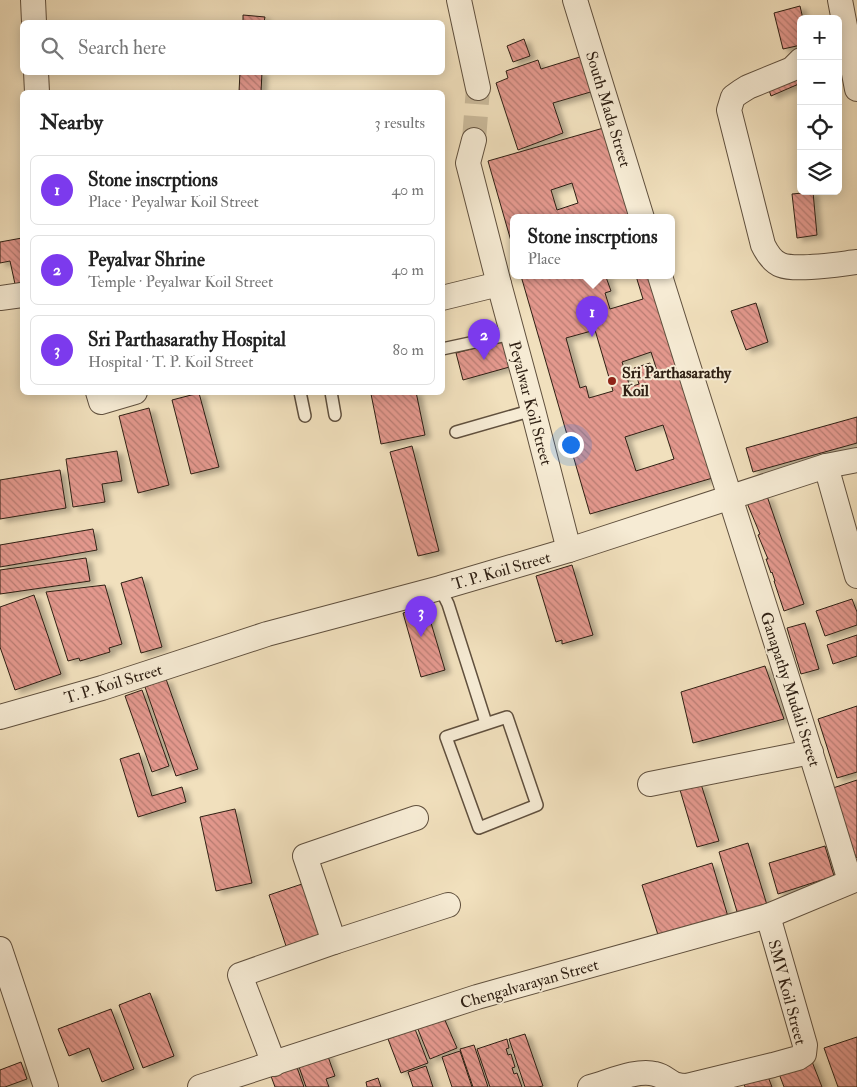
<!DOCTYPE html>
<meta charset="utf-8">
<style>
:root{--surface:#fff;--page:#f6f6f6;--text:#222;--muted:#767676;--line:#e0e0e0;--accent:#7c3aed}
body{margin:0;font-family:"IM FELL Double Pica",serif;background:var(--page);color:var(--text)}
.controls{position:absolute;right:15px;top:15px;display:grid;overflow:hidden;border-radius:8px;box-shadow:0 2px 12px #0003}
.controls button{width:45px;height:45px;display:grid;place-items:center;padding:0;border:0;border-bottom:1px solid var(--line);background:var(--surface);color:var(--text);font:25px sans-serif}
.you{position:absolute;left:570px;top:444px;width:18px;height:18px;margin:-12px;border:4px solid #fff;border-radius:50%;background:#1a73e8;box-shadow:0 0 0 8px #1a73e833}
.badge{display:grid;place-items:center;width:32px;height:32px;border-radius:50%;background:var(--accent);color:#fff;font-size:16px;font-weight:700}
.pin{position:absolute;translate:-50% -41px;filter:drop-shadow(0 1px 2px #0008)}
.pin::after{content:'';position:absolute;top:26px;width:18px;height:15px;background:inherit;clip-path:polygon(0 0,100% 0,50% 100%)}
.popup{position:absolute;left:510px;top:214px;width:165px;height:65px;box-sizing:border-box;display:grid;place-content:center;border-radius:8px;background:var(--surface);filter:drop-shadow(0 1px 4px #0005);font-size:16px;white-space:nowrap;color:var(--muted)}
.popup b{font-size:19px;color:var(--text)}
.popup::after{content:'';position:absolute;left:50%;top:100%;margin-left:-10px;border:10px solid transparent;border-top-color:var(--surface)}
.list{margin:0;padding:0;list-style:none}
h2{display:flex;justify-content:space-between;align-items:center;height:65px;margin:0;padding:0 20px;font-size:21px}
h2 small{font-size:16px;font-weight:400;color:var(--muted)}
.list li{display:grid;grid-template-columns:32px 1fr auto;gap:15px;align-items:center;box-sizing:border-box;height:70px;margin:0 10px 10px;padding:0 10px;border:1px solid var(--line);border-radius:8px}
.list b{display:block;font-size:19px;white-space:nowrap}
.list p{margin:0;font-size:16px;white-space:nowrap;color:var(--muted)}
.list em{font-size:16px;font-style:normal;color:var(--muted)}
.icon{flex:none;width:28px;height:28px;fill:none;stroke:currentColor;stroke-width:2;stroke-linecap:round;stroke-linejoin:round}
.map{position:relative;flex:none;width:857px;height:1087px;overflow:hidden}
.search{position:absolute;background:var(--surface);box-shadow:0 2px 12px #0003;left:20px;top:20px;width:425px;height:55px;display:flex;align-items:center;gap:12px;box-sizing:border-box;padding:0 18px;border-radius:8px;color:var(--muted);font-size:19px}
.panel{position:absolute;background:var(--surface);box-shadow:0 2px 12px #0003;left:20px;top:90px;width:425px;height:305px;border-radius:8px}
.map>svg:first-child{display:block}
</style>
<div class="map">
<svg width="857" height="1087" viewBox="0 0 857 1087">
<defs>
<pattern id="building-back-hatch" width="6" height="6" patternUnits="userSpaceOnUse" patternTransform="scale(1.25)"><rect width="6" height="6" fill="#e3988d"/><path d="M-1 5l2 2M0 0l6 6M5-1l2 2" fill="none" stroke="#b87c72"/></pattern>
<filter id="shadow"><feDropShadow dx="5.5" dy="3" stdDeviation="2.5" flood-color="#0004"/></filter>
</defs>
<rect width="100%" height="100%" fill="#f1e0bd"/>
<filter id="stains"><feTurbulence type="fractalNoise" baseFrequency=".004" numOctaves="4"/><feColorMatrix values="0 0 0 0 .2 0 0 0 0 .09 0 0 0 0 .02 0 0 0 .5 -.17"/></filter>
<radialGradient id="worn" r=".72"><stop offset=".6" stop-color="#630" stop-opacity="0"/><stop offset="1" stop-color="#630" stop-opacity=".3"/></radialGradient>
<g fill="url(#building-back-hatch)" stroke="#2f2014" fill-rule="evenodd" filter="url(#shadow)">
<path d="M800 6 803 19H801V45L783 49 774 13Z"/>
<path d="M243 15 265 17 264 22H243Z"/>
<path d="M524 39 530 56 513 62 507 46Z"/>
<path d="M583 56 594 91 553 103 563 133 518 150 496 83 508 78 506 71 538 60 541 69Z"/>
<path d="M801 70V83L771 96 767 84Z"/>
<path d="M240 72H262L261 92H239Z"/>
<path d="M614 125 641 218H513V248L488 161ZM572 183 578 203 557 210 551 190Z"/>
<path d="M813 192 817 235 797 238 792 194Z"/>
<path d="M22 238V282L15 284 10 261 0 263V242Z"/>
<path d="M521 276H611L606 277 611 291 605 293 610 309 643 299 636 276H658L716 477 590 514ZM595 330 613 391 589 398 586 386 580 388 566 338ZM651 352 659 377 655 379 650 363 634 368 639 384 630 387 622 362ZM663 425 674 459 636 471 625 437Z"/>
<path d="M756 303 768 342 746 350 731 311Z"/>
<path d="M506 340 513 366 463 380 456 353Z"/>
<path d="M380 392H416L425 435 381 444 371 394Z"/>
<path d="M199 393 219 467 191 474 172 400Z"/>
<path d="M149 408 169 485 138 493 119 416Z"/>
<path d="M857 417V443L753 472 746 448Z"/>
<path d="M412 446 439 551 418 556 390 452Z"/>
<path d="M117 451 122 481 102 484 105 502 73 507 66 459Z"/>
<path d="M60 470 66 508 0 519V480Z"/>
<path d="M767 496 804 604 784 611 774 581H775L772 572 771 573 766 559H768L758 535 760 534 747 503Z"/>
<path d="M93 529 97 550 0 567V545Z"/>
<path d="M86 558 90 581 0 594V570Z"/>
<path d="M572 565 593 635 562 644V640L556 642 536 576Z"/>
<path d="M142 577 162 647 141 653 121 583Z"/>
<path d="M105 585 122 644 109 648 110 652 80 661 79 658 68 661 46 592Z"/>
<path d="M34 595 61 674 15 690 0 647V607Z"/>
<path d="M852 599 857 612V625L825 636 816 611Z"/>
<path d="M426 606 445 670 421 677 403 613Z"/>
<path d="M805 623 819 669 801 674 787 628Z"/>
<path d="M857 635V656L833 664 827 645Z"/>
<path d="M765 666 784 719 693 743 681 692Z"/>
<path d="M166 679 198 769 176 776 145 687Z"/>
<path d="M142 690 169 766 152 772 125 696Z"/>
<path d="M857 706V772L837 778 818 719Z"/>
<path d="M139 753 152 796 182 787 186 802 138 817 120 759Z"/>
<path d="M857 780V857L856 858 833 788Z"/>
<path d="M701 784 719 841 697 847 680 790Z"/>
<path d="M235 809 252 883 216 891 200 817Z"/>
<path d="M748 843 767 905 738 915 719 852Z"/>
<path d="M825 846 834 876 778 894 769 863Z"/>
<path d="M712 863 729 920 660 941 642 885Z"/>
<path d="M305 883 323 934 286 946 269 895Z"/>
<path d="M150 993 174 1056 143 1068 119 1005Z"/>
<path d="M111 1009 134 1069 102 1082 89 1048 69 1056 58 1029Z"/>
<path d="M441 1011 457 1048 430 1059 415 1022Z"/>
<path d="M415 1029 428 1063 401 1073 388 1039Z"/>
<path d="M525 1034 543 1086 538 1087H525L509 1039Z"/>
<path d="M857 1037V1087H838L824 1048Z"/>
<path d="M507 1039 509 1048 506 1049 508 1055 511 1054 515 1067 512 1068 514 1074 517 1073 522 1087H490L477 1049Z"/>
<path d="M474 1045 488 1087H473L460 1049Z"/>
<path d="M326 1051 335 1076 326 1079 329 1087H306L297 1061Z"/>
<path d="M460 1051 472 1087H452L442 1057Z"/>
<path d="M294 1059 304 1087H275L268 1068Z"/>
<path d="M811 1059 822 1087H784L778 1071Z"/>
<path d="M21 1062 27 1079 5 1087H0V1070Z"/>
<path d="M426 1066 433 1087H413L408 1072Z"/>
<path d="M767 1074 772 1087H745L743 1081Z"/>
<path d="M378 1078 381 1087H367L366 1082Z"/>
</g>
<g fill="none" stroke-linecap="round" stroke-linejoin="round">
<path stroke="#caba9b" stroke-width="24" stroke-dasharray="24 12" stroke-linecap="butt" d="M474 140 478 88"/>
<defs>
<g id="service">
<path d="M442 349 512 334"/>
<path d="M300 392 305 416"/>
<path d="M331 392 335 415"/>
<path d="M456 432 533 410"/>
<path d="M440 588 448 604 486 723"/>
<path d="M507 717 537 805 479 828 446 737Z"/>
</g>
<g id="minor">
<path d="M33 0 34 22"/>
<path d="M459 0 478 88"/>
<path d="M575 0 642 218"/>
<path d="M840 0 857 89"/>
<path d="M801 60 792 69 748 87 740 92 733 97 729 110 763 245C767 253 773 262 781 265 796 271 839 264 857 262"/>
<path d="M36 72 37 92"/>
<path d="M474 140 468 163 499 284 533 410 569 550"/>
<path d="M660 276C723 478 789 678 850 881"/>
<path d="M0 298 22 295"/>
<path d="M442 298 499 284"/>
<path d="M98 392 101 402 135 392"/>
<path d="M826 466 857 576"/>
<path d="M0 717 102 688 267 634 440 588 569 550 826 466 857 460"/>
<path d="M650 784 811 752"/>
<path d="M334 942 305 856 416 818"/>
<path d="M0 949 46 1087"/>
<path d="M274 1064 240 975 334 942 448 905"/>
<path d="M200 1087 477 997 768 916 857 879"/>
<path d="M590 1087C609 1082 637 1069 655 1074 669 1077 668 1086 687 1086L773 1065 798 1058 804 1054 805 1045 768 916"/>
</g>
</defs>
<use href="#service" stroke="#60503e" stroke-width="14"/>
<use href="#minor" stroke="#60503e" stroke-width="26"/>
<use href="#service" stroke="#f6ebd4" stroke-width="11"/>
<use href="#minor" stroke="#f6ebd4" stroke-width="24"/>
</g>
<circle fill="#8f2418" stroke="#f6ebd4" stroke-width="2" cx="612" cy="381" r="5"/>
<g text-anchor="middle" stroke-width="4" stroke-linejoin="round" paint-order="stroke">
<g font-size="16" fill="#2f2014" stroke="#f6ebd4">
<text transform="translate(609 109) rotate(73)" y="6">South Mada Street</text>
<text transform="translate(531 403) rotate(75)" y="6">Peyalwar Koil Street</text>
<text transform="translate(501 570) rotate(-16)" y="6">T. P. Koil Street</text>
<text transform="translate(113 683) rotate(-17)" y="6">T. P. Koil Street</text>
<text transform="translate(791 689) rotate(72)" y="6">Ganapathy Mudali Street</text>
<text transform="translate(529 983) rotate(-16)" y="6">Chengalvarayan Street</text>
<text transform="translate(788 992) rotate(75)" y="6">SMV Koil Street</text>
</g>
<g font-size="16" font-weight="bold" fill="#2f2014" stroke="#f6ebd4" text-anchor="start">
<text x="622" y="378">Sri Parthasarathy<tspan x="622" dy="18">Koil</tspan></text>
</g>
</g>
<rect width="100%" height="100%" filter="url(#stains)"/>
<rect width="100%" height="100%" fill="url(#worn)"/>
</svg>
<div class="controls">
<button>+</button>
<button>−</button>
<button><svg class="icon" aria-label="locate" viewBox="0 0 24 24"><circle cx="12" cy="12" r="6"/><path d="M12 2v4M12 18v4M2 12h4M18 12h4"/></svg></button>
<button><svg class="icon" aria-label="layers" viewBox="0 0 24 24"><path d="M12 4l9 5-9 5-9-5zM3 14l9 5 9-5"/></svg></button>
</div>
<div class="you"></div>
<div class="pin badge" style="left:592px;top:337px">1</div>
<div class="popup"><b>Stone inscrptions</b>Place</div>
<div class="pin badge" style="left:484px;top:360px">2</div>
<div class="pin badge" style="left:421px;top:637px">3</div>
<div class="search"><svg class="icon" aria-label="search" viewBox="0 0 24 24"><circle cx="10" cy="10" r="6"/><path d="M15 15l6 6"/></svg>Search here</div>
<section class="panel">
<h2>Nearby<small>3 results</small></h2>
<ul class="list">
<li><span class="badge">1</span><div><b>Stone inscrptions</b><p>Place · Peyalwar Koil Street</p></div><em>40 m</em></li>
<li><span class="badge">2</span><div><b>Peyalvar Shrine</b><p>Temple · Peyalwar Koil Street</p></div><em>40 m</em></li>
<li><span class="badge">3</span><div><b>Sri Parthasarathy Hospital</b><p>Hospital · T. P. Koil Street</p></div><em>80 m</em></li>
</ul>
</section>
</div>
